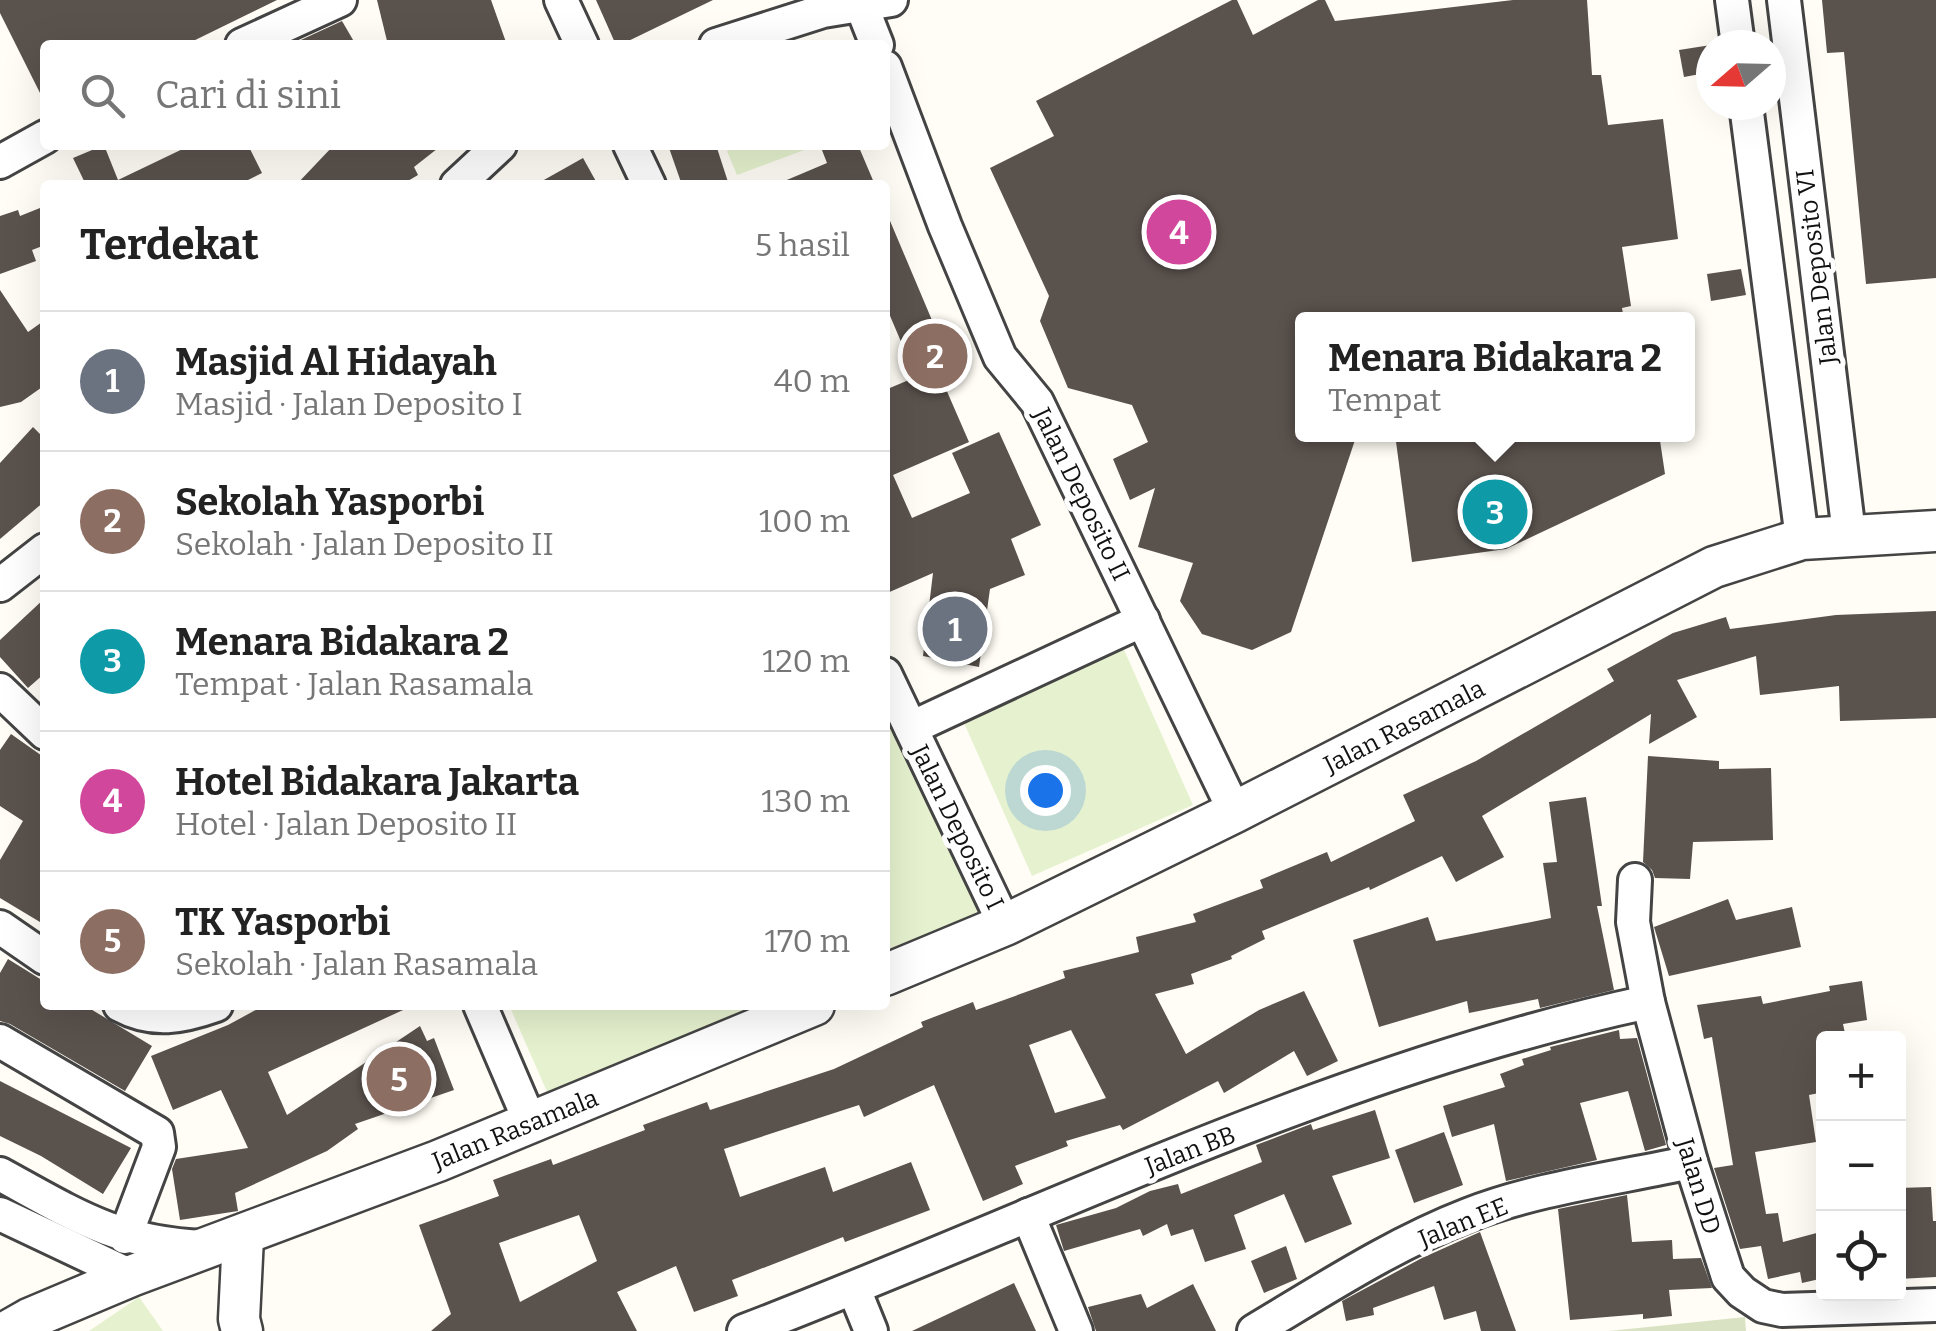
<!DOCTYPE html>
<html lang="id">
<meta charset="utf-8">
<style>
:root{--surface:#fff;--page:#f2f2f2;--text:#222;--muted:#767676;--line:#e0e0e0;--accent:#d93025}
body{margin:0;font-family:Bitter,serif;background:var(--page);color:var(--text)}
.controls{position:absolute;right:30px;bottom:30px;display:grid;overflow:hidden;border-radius:10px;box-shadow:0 10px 40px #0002}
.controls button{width:90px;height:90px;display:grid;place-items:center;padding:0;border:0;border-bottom:2px solid var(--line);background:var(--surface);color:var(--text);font:50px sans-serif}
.compass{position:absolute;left:1696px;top:30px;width:90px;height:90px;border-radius:50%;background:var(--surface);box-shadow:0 10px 40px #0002;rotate:250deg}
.you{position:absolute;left:1045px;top:790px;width:35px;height:35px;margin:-25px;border:8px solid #fff;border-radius:50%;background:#1a73e8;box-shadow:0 0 0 15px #1a73e833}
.badge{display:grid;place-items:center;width:65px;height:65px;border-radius:50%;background:var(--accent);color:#fff;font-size:32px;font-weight:700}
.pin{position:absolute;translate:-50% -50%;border:5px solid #fff;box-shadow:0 2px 10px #0006}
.popup{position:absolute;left:1295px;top:312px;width:400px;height:130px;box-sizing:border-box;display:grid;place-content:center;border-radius:10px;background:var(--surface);filter:drop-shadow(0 2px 8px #0005);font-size:32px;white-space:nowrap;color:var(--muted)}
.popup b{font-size:38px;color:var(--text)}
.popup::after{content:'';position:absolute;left:50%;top:100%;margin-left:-20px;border:20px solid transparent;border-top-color:var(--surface)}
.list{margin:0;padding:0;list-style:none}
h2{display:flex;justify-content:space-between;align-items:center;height:130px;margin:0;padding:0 40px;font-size:42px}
h2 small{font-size:32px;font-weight:400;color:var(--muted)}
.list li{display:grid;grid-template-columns:65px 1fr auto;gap:30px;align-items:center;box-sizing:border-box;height:140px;padding:0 40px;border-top:2px solid var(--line)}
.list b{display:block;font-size:38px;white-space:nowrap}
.list p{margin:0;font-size:32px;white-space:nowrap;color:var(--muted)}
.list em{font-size:32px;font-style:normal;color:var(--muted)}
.icon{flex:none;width:55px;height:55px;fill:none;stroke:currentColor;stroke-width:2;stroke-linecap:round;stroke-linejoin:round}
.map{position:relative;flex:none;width:1936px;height:1331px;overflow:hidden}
.search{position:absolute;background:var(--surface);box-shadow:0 10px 40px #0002;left:40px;top:40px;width:850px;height:110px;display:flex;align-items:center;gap:25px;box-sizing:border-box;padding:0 35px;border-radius:10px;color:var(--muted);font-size:38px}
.panel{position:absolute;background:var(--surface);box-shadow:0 10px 40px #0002;left:40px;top:180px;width:850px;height:830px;border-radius:10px}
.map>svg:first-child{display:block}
</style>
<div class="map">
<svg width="1936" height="1331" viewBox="0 0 1936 1331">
<rect width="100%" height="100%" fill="#fffdf5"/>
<path fill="#d9e3c4" d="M1745 1317 1746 1331H1609Z"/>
<g fill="#e6f2cf">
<path d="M742 145H806L807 149 737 175 727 151Z"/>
<path d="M1121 643 1193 805 1032 876 960 714Z"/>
<path d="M885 661 1005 910 885 958Z"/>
<path d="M509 1005H768L548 1094Z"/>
<path d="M139 1297 163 1331H89Z"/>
</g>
<g fill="#5a524d" fill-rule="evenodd">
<path d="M0 0H277L185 45H45V103L0 13Z"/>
<path d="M377 0H491L507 45H388Z"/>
<path d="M596 0H713L620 45H616Z"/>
<path d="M1232 0H1237L1253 35 1318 0H1325L1335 21 1513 0H1587L1592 75H1601L1608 125 1663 119 1678 239 1622 247 1631 306 1622 308 1624 320H1302V434H1357L1291 632 1252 650 1202 634 1180 601 1193 563 1138 547 1155 488 1130 500 1113 459 1148 442 1132 405 1068 388 1040 321 1049 296 990 168 1054 136 1036 101Z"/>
<path d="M1822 0H1936V278L1866 284 1844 52 1827 53Z"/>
<path d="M342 21 356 45H290Z"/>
<path d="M1711 45V72L1684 77 1679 50Z"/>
<path d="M104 145 118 180 191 145H248L262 173 238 185H86L73 158Z"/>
<path d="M334 145H442L414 167 418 175 401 185H296Z"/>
<path d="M668 145H716L729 185H682Z"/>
<path d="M820 145H858L875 185H775L827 163Z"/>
<path d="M583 158 598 185H535Z"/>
<path d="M45 206V245L32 250 36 261 0 274V216L18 210 20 216Z"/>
<path d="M885 209 945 351 932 357 969 442 893 475 912 518 970 493 952 453 999 432 1041 525 1011 539 1025 575 990 589 979 667 923 656 933 573 885 594V390L916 377 885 304Z"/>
<path d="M1741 269 1746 295 1711 301 1707 274Z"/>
<path d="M0 290 28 332 45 320V385L21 402 0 407Z"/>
<path d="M33 427 45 439V501L0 539V463Z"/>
<path d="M1395 434H1659L1665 474 1506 549 1412 562Z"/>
<path d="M45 598V673L28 688 0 657V640Z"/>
<path d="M1936 611V718L1840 721 1839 686 1760 695 1756 656 1677 680 1697 717 1649 744 1651 714 1482 816 1504 857 1456 882 1442 856 1370 890 1369 887 1262 931 1265 939 1231 956 1232 959 1191 974 1194 984 1155 994 1186 1054 1259 1010 1304 991 1338 1061 1307 1076 1294 1051 1224 1093 1218 1081 1123 1130 1120 1125 1066 1141 1068 1146 1015 1166 1023 1184 983 1201 934 1085 864 1117 859 1105 724 1149 740 1197 825 1167 833 1192 911 1162 930 1210 845 1242 843 1237 732 1280 738 1296 694 1312 676 1266 617 1292 637 1331H431L451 1314 419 1225 499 1196 493 1180 551 1159 553 1165 645 1130 643 1125 707 1102 710 1110 834 1069 923 1027 921 1022 973 1002 976 1010 1065 978 1063 971 1139 952 1136 937 1196 922 1193 914 1263 888 1260 880 1327 852 1331 862 1415 821 1403 795 1476 761 1614 681 1607 669 1673 633 1726 617 1730 629 1836 615ZM1071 1030 1106 1098 1055 1113 1029 1045ZM579 1215 597 1261 520 1302 499 1243Z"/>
<path d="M11 734 45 758V925L0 898V860L23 821 0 806V750Z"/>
<path d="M1648 756 1719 761V769L1771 768 1773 840 1693 842 1690 879 1655 878 1652 870 1643 862Z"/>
<path d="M1586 797 1602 906H1597L1614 990 1540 1008 1538 999 1469 1013 1467 1001 1379 1027 1353 940 1428 917 1436 941 1551 918 1543 863 1557 862 1549 802Z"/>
<path d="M1728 899 1736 920 1792 907 1801 947 1669 976 1654 927Z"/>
<path d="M8 959 45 982V1005H84L152 1046 125 1091 10 1024 0 1021V973Z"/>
<path d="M1862 981 1867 1020 1843 1024 1846 1038H1824V1092L1809 1095 1816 1142 1755 1152 1766 1214 1778 1213 1783 1242 1824 1231V1278L1802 1283 1800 1272 1768 1279 1761 1246 1740 1249 1714 1168 1733 1165 1712 1037 1704 1039 1697 1005 1761 996 1763 1004 1830 991 1829 986Z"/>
<path d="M265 1005H414L268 1072 287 1115 420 1026 427 1041 434 1038 454 1090 355 1124 358 1129 327 1151 235 1193 238 1211 180 1220 172 1169 176 1159 248 1148 221 1090 173 1110 151 1056 228 1025Z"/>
<path d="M1619 1030 1620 1039 1637 1038 1666 1145 1645 1151 1628 1091 1580 1103 1597 1160 1506 1181 1494 1124 1452 1137 1443 1106 1505 1087 1500 1074 1524 1065 1522 1059 1551 1050 1550 1047Z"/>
<path d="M0 1081 131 1148 103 1194 41 1156 0 1136Z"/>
<path d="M1375 1110 1390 1158 1332 1176 1352 1224 1305 1243 1284 1194 1234 1215 1246 1249 1205 1262 1193 1229 1171 1236 1167 1224 1143 1236 1140 1229 1064 1251 1056 1225 1116 1208 1150 1191 1178 1184 1181 1194 1262 1162 1256 1145 1311 1124 1313 1130Z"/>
<path d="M1444 1132 1463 1185 1414 1203 1395 1150Z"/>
<path d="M1931 1187 1933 1221H1936V1277L1898 1279V1188Z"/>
<path d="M1627 1195 1632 1242 1672 1240 1673 1259 1701 1258 1712 1288 1669 1290 1672 1316 1643 1319V1314L1570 1320 1558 1209Z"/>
<path d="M1480 1232 1516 1331H1481L1476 1311 1444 1320 1434 1286 1373 1308 1374 1315 1346 1321 1342 1301 1422 1258Z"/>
<path d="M1286 1246 1297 1279 1264 1293 1251 1261Z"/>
<path d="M1014 1283 1036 1331H912Z"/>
<path d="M1193 1284 1216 1331H1096L1088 1307 1141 1294 1147 1308Z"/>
</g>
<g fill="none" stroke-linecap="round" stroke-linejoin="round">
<defs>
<g id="minor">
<path d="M561 0 582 45"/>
<path d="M1732 0 1738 45"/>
<path d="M1784 0 1849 534"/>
<path d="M862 7 877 45"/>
<path d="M242 45 340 0"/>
<path d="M716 45 823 11 891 0"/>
<path d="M885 67 945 226 1000 357 1037 402 1235 812"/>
<path d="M1746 105 1802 539"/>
<path d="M630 145 649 185"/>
<path d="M0 162 45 137"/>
<path d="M457 185 500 145"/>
<path d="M0 585 45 550"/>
<path d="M885 674 1005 925"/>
<path d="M0 690 45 733"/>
<path d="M911 728 1143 620"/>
<path d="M1635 880 1633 922 1648 1002 1691 1162 1728 1277 1742 1292 1763 1306 1782 1310 1936 1305"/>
<path d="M0 927 45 958"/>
<path d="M120 1005C153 1023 182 1017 216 1005"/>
<path d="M480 1005 531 1124"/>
<path d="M0 1041 157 1133 159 1147 125 1237"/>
<path d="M0 1174C75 1215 116 1243 204 1247"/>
<path d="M0 1214 131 1276"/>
<path d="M1028 1215 1076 1331"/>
<path d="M854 1289 871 1331"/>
<path d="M744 1331C1042 1217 1334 1069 1648 1002"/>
<path d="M1254 1331C1323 1290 1393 1244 1468 1215 1536 1188 1619 1178 1691 1162"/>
</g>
<g id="tertiary">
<path d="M885 975 1005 925 1235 812 1714 567 1802 539 1936 531"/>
<path d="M8 1331 29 1319 131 1276 438 1161 814 1005"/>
<path d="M242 1331 239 1319 243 1237"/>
</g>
</defs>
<use href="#minor" stroke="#444" stroke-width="38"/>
<use href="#tertiary" stroke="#444" stroke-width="45"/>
<use href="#minor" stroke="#fff" stroke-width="32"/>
<use href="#tertiary" stroke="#fff" stroke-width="40"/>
</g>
<g text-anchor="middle" stroke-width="10" stroke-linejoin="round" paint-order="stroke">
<g font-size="25" fill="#111" stroke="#fff">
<text transform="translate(1816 267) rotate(-97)" y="9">Jalan Deposito VI</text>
<text transform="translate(1082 494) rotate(64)" y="9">Jalan Deposito II</text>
<text transform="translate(1404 726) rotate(-27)" y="9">Jalan Rasamala</text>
<text transform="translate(958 827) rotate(64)" y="9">Jalan Deposito I</text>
<text transform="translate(515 1129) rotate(-22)" y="9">Jalan Rasamala</text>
<text transform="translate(1190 1150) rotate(-21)" y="9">Jalan BB</text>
<text transform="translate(1699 1186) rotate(73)" y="9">Jalan DD</text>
<text transform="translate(1463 1222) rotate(-22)" y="9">Jalan EE</text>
</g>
</g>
</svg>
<div class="controls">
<button>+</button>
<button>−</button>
<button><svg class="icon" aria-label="locate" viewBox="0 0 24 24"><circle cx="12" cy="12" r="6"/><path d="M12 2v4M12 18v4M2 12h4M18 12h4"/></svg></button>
</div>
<svg class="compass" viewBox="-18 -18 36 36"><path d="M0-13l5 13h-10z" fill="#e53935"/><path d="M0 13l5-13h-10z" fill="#767676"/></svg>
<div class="you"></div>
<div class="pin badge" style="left:955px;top:629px;background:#6b7280">1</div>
<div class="pin badge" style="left:935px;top:356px;background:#8d6e63">2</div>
<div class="pin badge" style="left:1495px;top:512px;background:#0f9aa8">3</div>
<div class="popup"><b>Menara Bidakara 2</b>Tempat</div>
<div class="pin badge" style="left:1179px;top:232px;background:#d1479c">4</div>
<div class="pin badge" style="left:399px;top:1079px;background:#8d6e63">5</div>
<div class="search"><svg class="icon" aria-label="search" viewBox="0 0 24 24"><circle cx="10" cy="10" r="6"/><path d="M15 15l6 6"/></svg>Cari di sini</div>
<section class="panel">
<h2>Terdekat<small>5 hasil</small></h2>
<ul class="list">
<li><span class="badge" style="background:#6b7280">1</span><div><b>Masjid Al Hidayah</b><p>Masjid · Jalan Deposito I</p></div><em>40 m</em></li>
<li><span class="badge" style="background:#8d6e63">2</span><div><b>Sekolah Yasporbi</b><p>Sekolah · Jalan Deposito II</p></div><em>100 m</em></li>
<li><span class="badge" style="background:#0f9aa8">3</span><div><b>Menara Bidakara 2</b><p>Tempat · Jalan Rasamala</p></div><em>120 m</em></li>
<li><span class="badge" style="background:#d1479c">4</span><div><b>Hotel Bidakara Jakarta</b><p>Hotel · Jalan Deposito II</p></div><em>130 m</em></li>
<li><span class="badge" style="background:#8d6e63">5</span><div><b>TK Yasporbi</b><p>Sekolah · Jalan Rasamala</p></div><em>170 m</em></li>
</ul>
</section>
</div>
